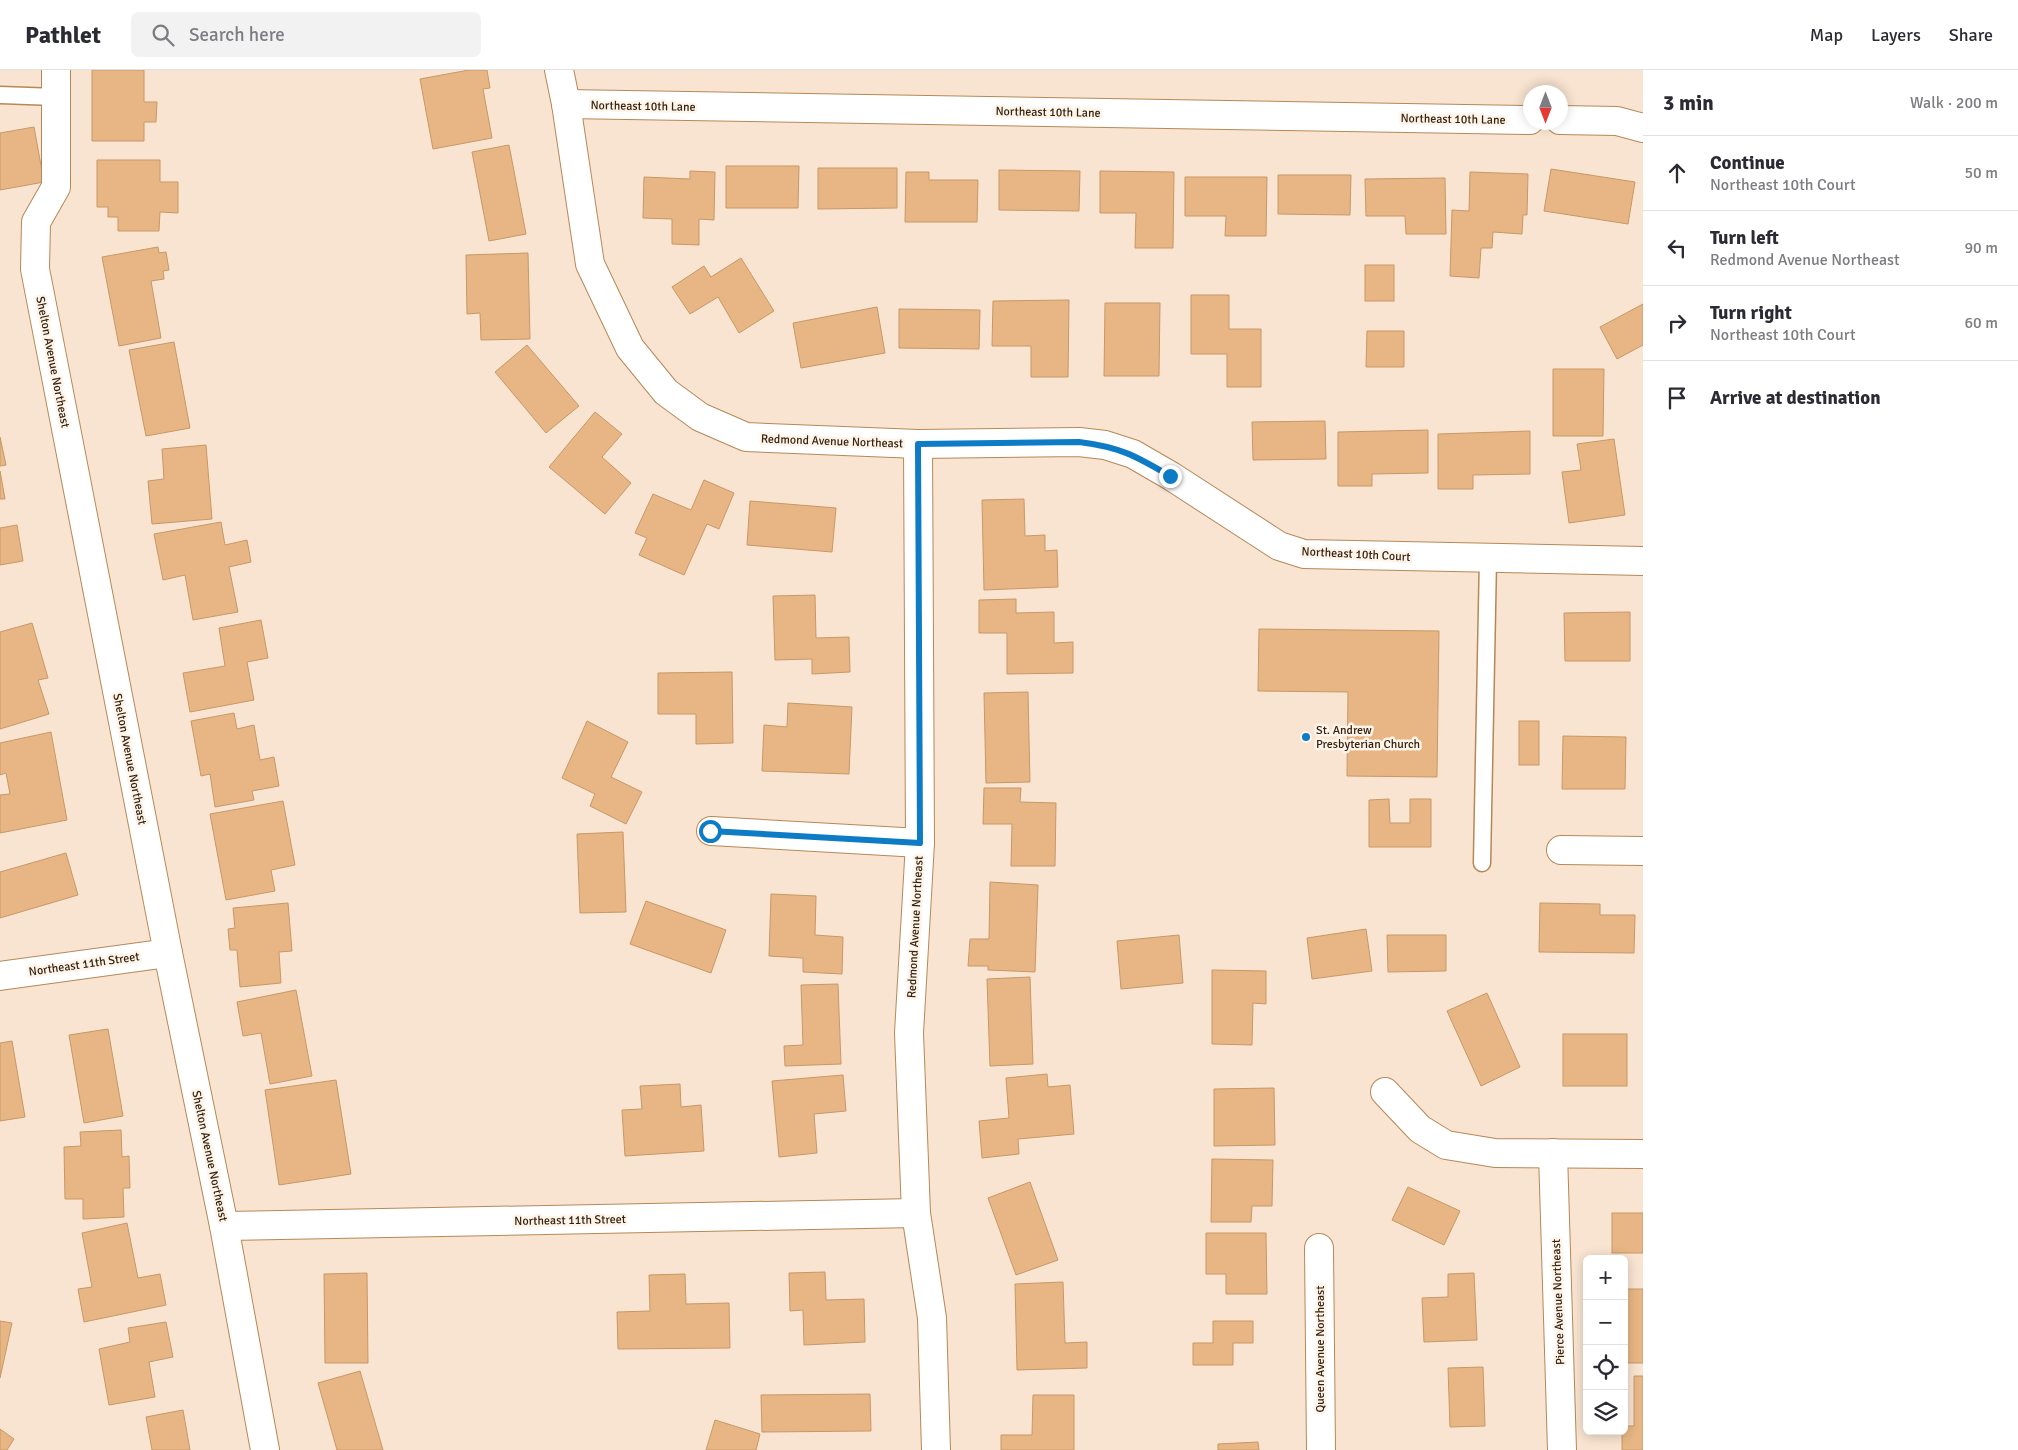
<!DOCTYPE html>
<meta charset="utf-8">
<style>
:root{--surface:#fff;--page:#f2f2f3;--text:#2b2b33;--muted:#7c7c81;--line:#e1e1e2}
body{margin:0;font-family:Signika,sans-serif;background:var(--page);color:var(--text)}
.controls{position:absolute;right:15px;bottom:15px;display:grid;overflow:hidden;border-radius:8px;box-shadow:0 2px 12px #0003}
.controls button{width:45px;height:45px;display:grid;place-items:center;padding:0;border:0;border-bottom:1px solid var(--line);background:var(--surface);color:var(--text);font:25px sans-serif}
.compass{position:absolute;left:1523px;top:15px;width:45px;height:45px;border-radius:50%;background:var(--surface);box-shadow:0 2px 12px #0003;rotate:180deg}
.stop{position:absolute;width:15px;height:15px;margin:-11px;border:4px solid #0e7bc5;border-radius:50%;background:#fff}
.stop.end{background:#0e7bc5;border-color:#fff;box-shadow:0 1px 5px #0008}
.list{margin:0;padding:0;list-style:none}
h2{display:flex;justify-content:space-between;align-items:center;height:65px;margin:0;padding:0 20px;font-size:21px}
h2 small{font-size:16px;font-weight:400;color:var(--muted)}
.list li{display:grid;grid-template-columns:32px 1fr auto;gap:15px;align-items:center;box-sizing:border-box;height:75px;padding:0 20px;border-top:1px solid var(--line)}
.list b{display:block;font-size:19px;white-space:nowrap}
.list p{margin:0;font-size:16px;white-space:nowrap;color:var(--muted)}
.list em{font-size:16px;font-style:normal;color:var(--muted)}
.icon{flex:none;width:28px;height:28px;fill:none;stroke:currentColor;stroke-width:2;stroke-linecap:round;stroke-linejoin:round}
.map{position:relative;flex:none;width:1643px;height:1380px;overflow:hidden}
header{display:flex;align-items:center;gap:30px;box-sizing:border-box;height:70px;padding:0 25px;background:var(--surface);border-bottom:1px solid var(--line)}
header strong{font-size:24px}
nav{display:flex;gap:28px;margin-inline-start:auto;font-size:18px}
.search{width:350px;height:45px;background:var(--page);display:flex;align-items:center;gap:12px;box-sizing:border-box;padding:0 18px;border-radius:8px;color:var(--muted);font-size:19px}
main{display:flex}
aside{flex:1;background:var(--surface)}
.map>svg:first-child{display:block}
</style>
<header>
<strong>Pathlet</strong>
<div class="search"><svg class="icon" aria-label="search" viewBox="0 0 24 24"><circle cx="10" cy="10" r="6"/><path d="M15 15l6 6"/></svg>Search here</div>
<nav><a>Map</a><a>Layers</a><a>Share</a></nav>
</header>
<main>
<div class="map">
<svg width="1643" height="1380" viewBox="0 0 1643 1380">
<rect width="100%" height="100%" fill="#f9e4d1"/>
<g fill="#e7b684" stroke="#c79867">
<path d="M92 0H144V32H157L156 52H144V71H92Z"/>
<path d="M469 0H487L490 18 483 19 492 68 433 79 420 9Z"/>
<path d="M34 57 44 112 0 120V63Z"/>
<path d="M509 75 526 164 489 171 472 82Z"/>
<path d="M97 90H160V112H178V143L160 142 159 161H118V147H108V137H97Z"/>
<path d="M726 96H799L798 138H726Z"/>
<path d="M818 98H897V138L818 139Z"/>
<path d="M1551 99 1635 112 1628 154 1544 141Z"/>
<path d="M999 100 1080 101 1079 141 999 140Z"/>
<path d="M690 101 715 102 714 150 699 149V175L672 174V149L643 148 644 107 690 109Z"/>
<path d="M1100 101 1174 102 1173 178H1135L1136 143H1100Z"/>
<path d="M906 102H929V110H978L977 152H905Z"/>
<path d="M1470 102 1528 104 1527 145H1523L1522 164 1493 162 1492 178H1481L1479 208 1450 206 1452 140 1469 141Z"/>
<path d="M1278 105H1351L1350 145 1278 144Z"/>
<path d="M1185 107H1267L1266 166H1225L1226 146H1185Z"/>
<path d="M1445 108 1446 164H1406L1405 146H1366L1365 109Z"/>
<path d="M158 177 159 183 166 182 169 200 163 201 164 209 151 211 161 268 119 276 102 187Z"/>
<path d="M528 183 530 269 481 270 480 243 467 244 466 185Z"/>
<path d="M741 188 774 241 739 263 718 227 690 244 672 217 704 196 711 207Z"/>
<rect x="1365" y="195" width="29" height="36"/>
<path d="M1191 225H1229V259H1261V317H1227V284H1191Z"/>
<path d="M1069 230 1068 307H1031V276H992L993 231Z"/>
<path d="M1105 233H1160L1159 306H1104Z"/>
<path d="M1643 234V275L1617 289 1600 257Z"/>
<path d="M877 237 885 283 801 298 793 253Z"/>
<path d="M899 239 980 240 979 279 899 278Z"/>
<path d="M1367 261H1404V297H1366Z"/>
<path d="M174 272 190 358 146 366 129 280Z"/>
<path d="M527 275 579 336 546 363 495 302Z"/>
<path d="M1553 299H1604L1603 366H1553Z"/>
<path d="M595 342 622 364 602 387 631 413 605 444 549 397Z"/>
<path d="M1325 351 1326 389 1253 390 1252 352Z"/>
<path d="M1428 360V403L1372 404V416H1338V362Z"/>
<path d="M1530 361V404L1473 405V419H1438V364Z"/>
<path d="M0 367 6 395 0 396Z"/>
<path d="M1614 369 1625 445 1569 453 1562 402 1581 400 1577 374Z"/>
<path d="M206 375 212 449 152 454 148 411 164 409 162 379Z"/>
<path d="M0 401 5 429H0Z"/>
<path d="M704 410 734 423 719 459 707 454 684 505 639 485 647 468 635 463 653 424 691 440Z"/>
<path d="M1024 429 1025 466 1045 465V481L1057 480 1058 517 984 520 982 430Z"/>
<path d="M750 431 836 438 832 482 747 475Z"/>
<path d="M221 452 225 475 247 470 251 492 229 497 238 542 193 550 185 505 163 510 154 464Z"/>
<path d="M17 455 23 491 0 495V458Z"/>
<path d="M815 525 816 568 849 567 850 602 812 604V589L775 590 773 526Z"/>
<path d="M1016 529V543L1054 542V573L1073 572V603L1007 604V563H979V530Z"/>
<path d="M1630 542V591H1565L1564 543Z"/>
<path d="M261 550 268 588 247 592 254 630 190 642 183 603 225 596 219 558Z"/>
<path d="M32 553 48 608 38 610 49 644 0 659V562Z"/>
<path d="M1259 559 1439 561 1437 707 1347 706 1348 622 1258 621Z"/>
<path d="M732 602 733 673 696 674V644H658V603Z"/>
<path d="M1028 622 1030 712 986 713 984 623Z"/>
<path d="M788 633 852 637 849 704 762 701 764 655 787 657Z"/>
<path d="M234 643 237 659 254 655 260 690 274 687 279 716 252 721 254 730 215 737 210 704 201 706 191 651Z"/>
<path d="M587 651 628 672 611 707 642 722 626 754 590 736 595 724 562 708Z"/>
<rect x="1519" y="651" width="20" height="44"/>
<path d="M51 662 67 750 0 763V725L10 724 6 703 0 705V673Z"/>
<path d="M1563 666 1626 667 1625 719H1562Z"/>
<path d="M984 718H1021L1020 732 1056 733 1055 796H1011L1012 754H983Z"/>
<path d="M1389 729 1390 753H1410V729H1431V777H1369V730Z"/>
<path d="M283 731 295 795 271 800 275 821 226 830 210 744Z"/>
<path d="M623 762 626 842 580 843 577 764Z"/>
<path d="M66 783 78 825 0 848V802Z"/>
<path d="M990 812 1038 815 1035 902 988 900V896H968L970 869H989Z"/>
<path d="M771 824 816 826 815 865 843 867 842 904 803 902V888L769 886Z"/>
<path d="M646 831 726 860 711 903 630 874Z"/>
<path d="M288 833 292 881 279 882 281 913 240 917 237 880H230L228 859 235 858 233 838Z"/>
<path d="M1540 833 1600 834V845H1635L1634 883 1539 882Z"/>
<path d="M1366 859 1372 901 1312 909 1307 868Z"/>
<path d="M1179 865 1183 913 1121 919 1117 871Z"/>
<path d="M1387 865H1446V901L1388 902Z"/>
<path d="M1212 900 1266 901V934L1253 933 1252 975 1212 974Z"/>
<path d="M1030 907 1033 994 990 996 987 909Z"/>
<path d="M838 914 841 994 785 996 784 976 803 975 801 915Z"/>
<path d="M296 920 312 1006 270 1014 261 963 243 966 237 932Z"/>
<path d="M1487 923 1520 997 1481 1016 1447 941Z"/>
<path d="M108 959 123 1046 84 1053 69 965Z"/>
<rect x="1563" y="964" width="64" height="52"/>
<path d="M12 971 25 1047 0 1051V973Z"/>
<path d="M1047 1004 1048 1017 1070 1015 1074 1064 1018 1069 1019 1084 982 1088 979 1051 1009 1048 1006 1008Z"/>
<path d="M843 1005 846 1041 814 1044 817 1083 779 1087 772 1011Z"/>
<path d="M336 1010 351 1104 279 1115 265 1020Z"/>
<path d="M680 1014 681 1037 701 1035 704 1081 625 1086 622 1040 642 1039 640 1016Z"/>
<path d="M1274 1018 1275 1075 1214 1076V1019Z"/>
<path d="M121 1060 122 1087 129 1086 130 1118H123L124 1147 83 1149V1129H65L64 1077 81 1076 80 1062Z"/>
<path d="M1212 1089 1273 1090 1272 1136H1252L1251 1152H1211Z"/>
<path d="M1030 1112 1058 1190 1016 1205 988 1128Z"/>
<path d="M1408 1117 1460 1141 1444 1175 1392 1150Z"/>
<rect x="1612" y="1143" width="31" height="40"/>
<path d="M127 1153 138 1208 160 1204 166 1235 84 1252 78 1219 92 1217 82 1163Z"/>
<path d="M1206 1163H1266L1267 1224H1226V1204H1206Z"/>
<path d="M825 1202 826 1230 864 1229 865 1272 804 1275 803 1240 790 1241 789 1203Z"/>
<path d="M367 1203 368 1293H325L324 1204Z"/>
<path d="M1474 1203 1477 1270 1424 1272 1422 1228 1448 1227V1204Z"/>
<path d="M685 1204 686 1234 729 1233 730 1278 618 1279 617 1242 650 1241 649 1205Z"/>
<path d="M1063 1212 1065 1273 1087 1272V1298L1017 1300 1015 1214Z"/>
<rect x="1624" y="1219" width="19" height="74"/>
<path d="M0 1251 12 1253 0 1308Z"/>
<path d="M1213 1251H1253V1273H1233V1295H1193V1273H1213Z"/>
<path d="M166 1252 173 1287 149 1292 155 1327 109 1335 99 1279 130 1272 128 1258Z"/>
<path d="M1483 1297 1485 1356 1450 1357 1448 1298Z"/>
<path d="M360 1301 383 1380H337L318 1313Z"/>
<path d="M1634 1306H1643V1380H1622V1361H1624V1356H1634Z"/>
<path d="M870 1324 871 1361 762 1362 761 1325Z"/>
<path d="M1033 1325H1074V1380H1001V1365H1032Z"/>
<path d="M183 1340 190 1380H152L146 1347Z"/>
<path d="M715 1350 760 1364 756 1380H706Z"/>
<path d="M0 1359 14 1369 7 1380H0Z"/>
<path d="M1258 1372 1259 1380H1218V1374Z"/>
</g>
<g fill="none" stroke-linecap="round" stroke-linejoin="round">
<defs>
<g id="service">
<path d="M0 25 56 27"/>
<path d="M1482 793 1488 488"/>
</g>
<g id="minor">
<path d="M56 0V117L36 152 35 199 168 883 224 1156 265 1380"/>
<path d="M559 0 566 34 590 194 630 278 666 322 700 347 746 367 918 374 920 773 909 963 916 1143 932 1248 936 1380"/>
<path d="M566 34 1530 50"/>
<path d="M1560 50 1617 51 1643 58"/>
<path d="M918 374 1079 372 1105 375 1133 384 1171 406 1279 476 1304 484 1643 491"/>
<path d="M711 761 920 773"/>
<path d="M1561 780 1643 781"/>
<path d="M0 906 168 883"/>
<path d="M1385 1022 1420 1059 1446 1075 1495 1083 1643 1084"/>
<path d="M1553 1083 1562 1380"/>
<path d="M224 1156 916 1143"/>
<path d="M1319 1178 1321 1380"/>
</g>
</defs>
<use href="#service" stroke="#b68857" stroke-width="19"/>
<use href="#minor" stroke="#b68857" stroke-width="30"/>
<use href="#service" stroke="#fff" stroke-width="16"/>
<use href="#minor" stroke="#fff" stroke-width="28"/>
</g>
<g fill="none" stroke-linecap="round" stroke-linejoin="round">
<path stroke="#0e7bc5" stroke-width="6" d="M710 761 920 773 918 374 1079 372C1120 377 1136 386 1170 406"/>
</g>
<circle fill="#0e7bc5" stroke="#fef4ea" stroke-width="2" cx="1306" cy="667" r="5"/>
<g text-anchor="middle" stroke-width="5" stroke-linejoin="round" paint-order="stroke">
<g font-size="12" fill="#35220e" stroke="#fef4ea">
<text transform="translate(643 36) rotate(1)" y="4">Northeast 10th Lane</text>
<text transform="translate(1048 42) rotate(1)" y="4">Northeast 10th Lane</text>
<text transform="translate(1453 49) rotate(1)" y="4">Northeast 10th Lane</text>
<text transform="translate(53 292) rotate(79)" y="4">Shelton Avenue Northeast</text>
<text transform="translate(832 371) rotate(2)" y="4">Redmond Avenue Northeast</text>
<text transform="translate(1356 484) rotate(3)" y="4">Northeast 10th Court</text>
<text transform="translate(130 689) rotate(79)" y="4">Shelton Avenue Northeast</text>
<text transform="translate(915 857) rotate(-87)" y="4">Redmond Avenue Northeast</text>
<text transform="translate(84 894) rotate(-8)" y="4">Northeast 11th Street</text>
<text transform="translate(210 1086) rotate(78)" y="4">Shelton Avenue Northeast</text>
<text transform="translate(570 1150) rotate(-1)" y="4">Northeast 11th Street</text>
<text transform="translate(1558 1232) rotate(-92)" y="4">Pierce Avenue Northeast</text>
<text transform="translate(1320 1279) rotate(-90)" y="4">Queen Avenue Northeast</text>
</g>
<g font-size="12" fill="#35220e" stroke="#fef4ea" text-anchor="start">
<text x="1316" y="664">St. Andrew<tspan x="1316" dy="14">Presbyterian Church</tspan></text>
</g>
</g>
</svg>
<div class="controls">
<button>+</button>
<button>−</button>
<button><svg class="icon" aria-label="locate" viewBox="0 0 24 24"><circle cx="12" cy="12" r="6"/><path d="M12 2v4M12 18v4M2 12h4M18 12h4"/></svg></button>
<button><svg class="icon" aria-label="layers" viewBox="0 0 24 24"><path d="M12 4l9 5-9 5-9-5zM3 14l9 5 9-5"/></svg></button>
</div>
<svg class="compass" viewBox="-18 -18 36 36"><path d="M0-13l5 13h-10z" fill="#e53935"/><path d="M0 13l5-13h-10z" fill="#7c7c81"/></svg>
<div class="stop" style="left:710px;top:761px"></div>
<div class="stop end" style="left:1170px;top:406px"></div>
</div>
<aside>
<h2>3 min<small>Walk · 200 m</small></h2>
<ul class="list">
<li><svg class="icon" aria-label="ahead" viewBox="0 0 24 24"><path d="M12 20V5M6 11l6-6 6 6"/></svg><div><b>Continue</b><p>Northeast 10th Court</p></div><em>50 m</em></li>
<li><svg class="icon" aria-label="left" viewBox="0 0 24 24"><path d="M17 20v-9H6M10 6l-5 5 5 5"/></svg><div><b>Turn left</b><p>Redmond Avenue Northeast</p></div><em>90 m</em></li>
<li><svg class="icon" aria-label="right" viewBox="0 0 24 24"><path d="M7 20v-9h11M14 6l5 5-5 5"/></svg><div><b>Turn right</b><p>Northeast 10th Court</p></div><em>60 m</em></li>
<li><svg class="icon" aria-label="arrive" viewBox="0 0 24 24"><path d="M6 21V4h12l-3 4 3 4H6"/></svg><div><b>Arrive at destination</b></div></li>
</ul>
</aside>
</main>
